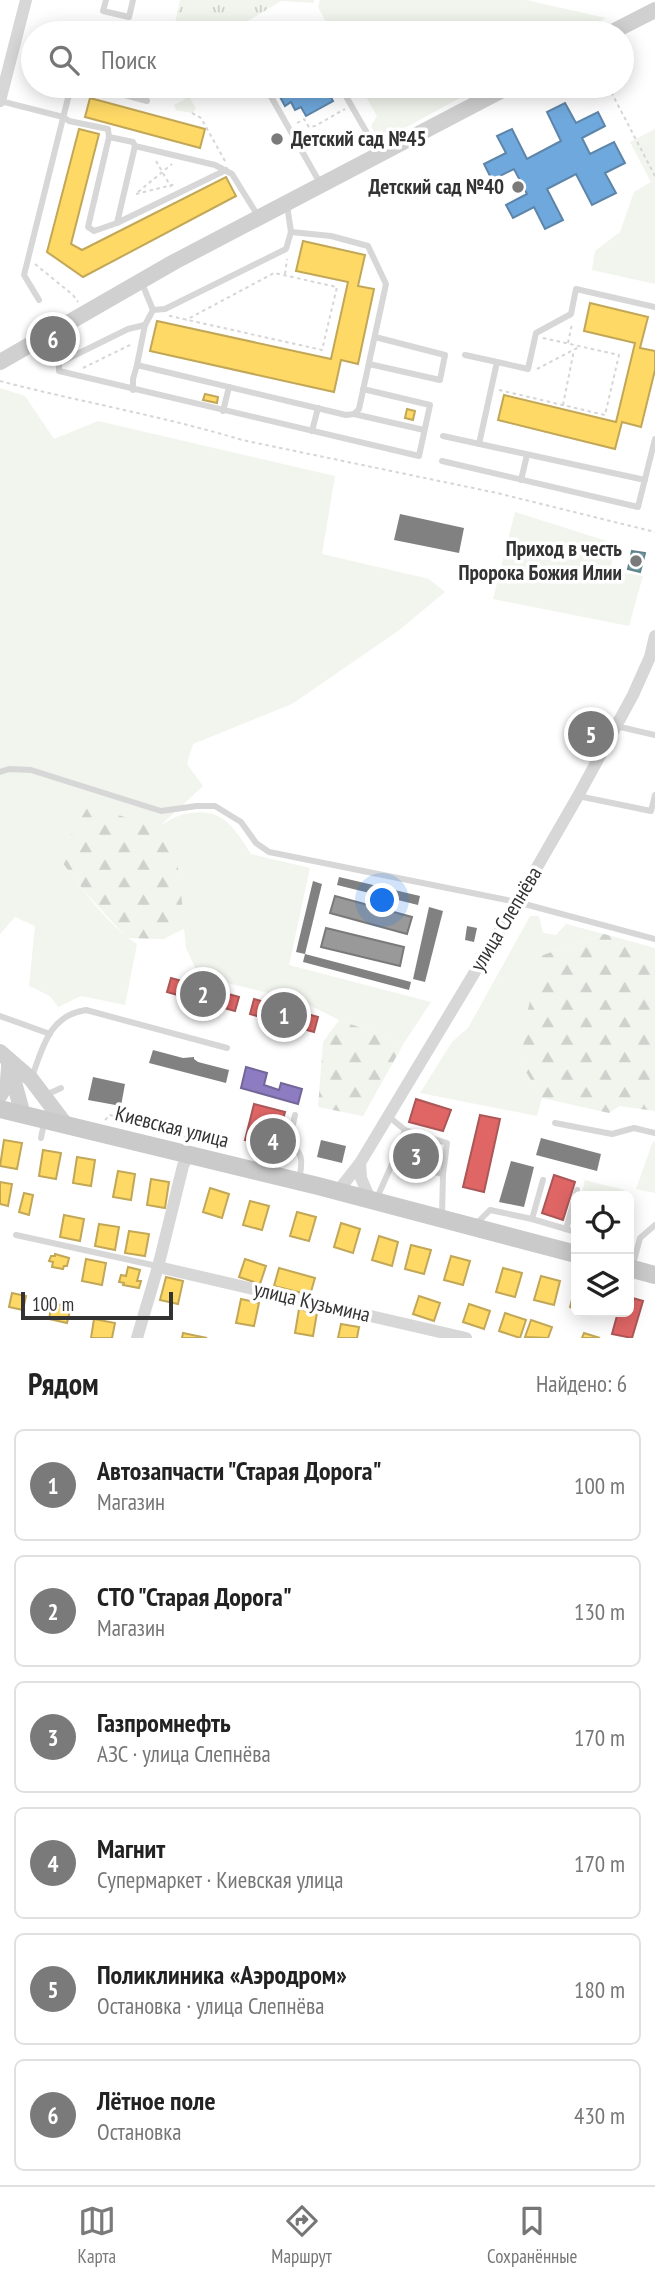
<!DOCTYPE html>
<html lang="ru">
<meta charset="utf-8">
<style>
:root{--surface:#fff;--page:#f2f2f2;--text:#222;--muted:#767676;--line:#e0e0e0;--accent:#7a7a7a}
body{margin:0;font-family:"PT Sans Narrow",sans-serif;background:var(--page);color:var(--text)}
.controls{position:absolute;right:21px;bottom:21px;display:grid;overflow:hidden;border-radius:10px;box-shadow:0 4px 18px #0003}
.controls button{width:63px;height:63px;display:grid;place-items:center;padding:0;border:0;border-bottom:2px solid var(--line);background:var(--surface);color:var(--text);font:35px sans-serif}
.scale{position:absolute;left:21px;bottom:18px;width:152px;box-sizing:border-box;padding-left:7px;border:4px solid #333;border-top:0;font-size:19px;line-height:24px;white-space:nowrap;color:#333;-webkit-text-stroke:5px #fff;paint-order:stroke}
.you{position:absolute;left:383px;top:901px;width:24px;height:24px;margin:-18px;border:5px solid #fff;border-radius:50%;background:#1a73e8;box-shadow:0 0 0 10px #1a73e833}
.badge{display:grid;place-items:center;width:46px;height:46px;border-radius:50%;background:var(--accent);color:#fff;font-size:23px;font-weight:700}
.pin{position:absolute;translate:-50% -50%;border:4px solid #fff;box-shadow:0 2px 7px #0006}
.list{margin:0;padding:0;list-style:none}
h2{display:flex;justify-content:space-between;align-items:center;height:91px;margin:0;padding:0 28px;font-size:30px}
h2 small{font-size:23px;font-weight:400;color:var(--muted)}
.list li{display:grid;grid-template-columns:46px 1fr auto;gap:21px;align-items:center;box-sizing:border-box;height:112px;margin:0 14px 14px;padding:0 14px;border:2px solid var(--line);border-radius:10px}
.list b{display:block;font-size:26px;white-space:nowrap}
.list p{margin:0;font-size:23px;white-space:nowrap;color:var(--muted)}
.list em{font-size:23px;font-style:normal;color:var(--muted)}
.icon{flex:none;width:38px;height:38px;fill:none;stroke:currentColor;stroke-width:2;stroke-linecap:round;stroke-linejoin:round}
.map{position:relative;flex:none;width:655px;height:1338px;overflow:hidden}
.search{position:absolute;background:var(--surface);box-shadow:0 4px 18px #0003;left:21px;right:21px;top:21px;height:77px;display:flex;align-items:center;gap:18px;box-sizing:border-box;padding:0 24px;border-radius:38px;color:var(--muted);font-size:26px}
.sheet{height:847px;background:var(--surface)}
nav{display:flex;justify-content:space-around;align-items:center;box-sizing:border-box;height:98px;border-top:2px solid var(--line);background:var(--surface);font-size:19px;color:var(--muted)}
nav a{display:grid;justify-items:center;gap:4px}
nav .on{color:var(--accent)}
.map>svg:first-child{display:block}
</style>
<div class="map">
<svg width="655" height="1338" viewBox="0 0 655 1338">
<defs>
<pattern id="forest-firs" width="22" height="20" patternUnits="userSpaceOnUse" patternTransform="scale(1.75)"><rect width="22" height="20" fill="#f1f5ed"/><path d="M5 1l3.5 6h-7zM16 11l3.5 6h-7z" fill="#cfd2cc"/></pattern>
<pattern id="park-tufts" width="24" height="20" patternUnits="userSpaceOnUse" patternTransform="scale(1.75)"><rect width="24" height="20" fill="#f1f5ed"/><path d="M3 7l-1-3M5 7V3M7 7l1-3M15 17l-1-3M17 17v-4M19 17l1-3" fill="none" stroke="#cfd2cc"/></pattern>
</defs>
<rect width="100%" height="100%" fill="#fff"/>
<g fill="#f1f5ed">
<path d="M320 0H526L606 18 578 33H332L318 7Z"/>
<path d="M360 86H482L379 142 371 126 377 116Z"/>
<path d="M655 129V284L592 270 595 251 620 232 634 192 651 182 630 142Z"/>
<path d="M0 388 25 396 54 439 98 421 335 476 322 554 429 579 445 592 398 631 292 704 193 744 187 764 203 786 161 825C167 822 174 817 181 815 220 805 232 824 251 854L310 868 289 965 431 1002 404 1043 339 1020 301 1001 199 976 186 948 178 868 90 806 59 857C80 886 107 925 137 944L125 1005 81 996 58 1007 50 996 29 986 35 926 15 917 0 934Z"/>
<path d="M515 512 613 543 611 571 643 576 629 626 493 599Z"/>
<path d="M530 916H539L543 933 556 935 566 924 604 934 540 956 521 1064 542 1098 537 1116 420 1093 452 1042 468 1028Z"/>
<path d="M653 1141 655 1142V1193L636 1189Z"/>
<path d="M585 1180 624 1190 623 1196H581Z"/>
</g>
<g fill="url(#forest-firs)">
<path d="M89 805 157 828 178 868 185 928 164 939 127 938 85 892 58 857Z"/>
<path d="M604 934 655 948V1111L619 1106 609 1113 542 1098 521 1064 527 1014 540 956Z"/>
<path d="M339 1020 404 1043 363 1116 318 1107 323 1042Z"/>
</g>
<g fill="url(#park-tufts)">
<path d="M180 0H314V3L281 1 228 33H173Z"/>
<path d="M189 97 196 109 192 113 176 110 174 105Z"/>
</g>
<g fill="#ffd966" stroke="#c2a757" stroke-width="2">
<path d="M155 86H166L168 90 160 95Z"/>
<path d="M90 98 205 129 200 148 85 117Z"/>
<path d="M79 129 99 134 71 244 82 250 226 177 236 196 83 277 47 252Z"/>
<path d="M303 241 365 255 358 286 374 289 358 364 341 360 334 392 150 351 157 321 331 359 348 282 296 271Z"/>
<path d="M590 303 648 317 640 348 655 351V370L641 427 622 422 615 449 498 420 504 395 616 422 635 343 584 331Z"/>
<path d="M205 394 218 397 217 403 203 400Z"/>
<path d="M407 409 415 411 413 420 405 418Z"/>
<path d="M4 1140 22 1143 17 1169 0 1166Z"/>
<path d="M43 1150 61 1153 56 1179 39 1176Z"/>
<path d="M77 1157 95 1160 91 1186 73 1183Z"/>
<path d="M118 1171 135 1174 131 1200 113 1197Z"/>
<path d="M151 1179 169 1182 165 1208 147 1205Z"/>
<path d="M0 1182 12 1184 8 1206 0 1204Z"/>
<path d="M210 1188 229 1194 222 1218 203 1212Z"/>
<path d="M24 1193 33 1195 29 1215 19 1212Z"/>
<path d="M250 1201 269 1206 262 1230 243 1225Z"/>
<path d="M297 1212 316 1217 309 1241 290 1236Z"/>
<path d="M64 1215 84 1219 80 1241 60 1237Z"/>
<path d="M341 1223 360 1229 353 1253 334 1247Z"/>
<path d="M99 1224 119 1227 115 1250 95 1246Z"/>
<path d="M129 1231 149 1234 145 1256 125 1253Z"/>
<path d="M379 1236 398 1242 392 1266 372 1260Z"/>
<path d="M411 1245 431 1250 424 1274 405 1269Z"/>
<path d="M55 1254 69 1258 67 1266H64L63 1269 52 1267 53 1262 49 1261 51 1256H55Z"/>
<path d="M451 1256 470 1261 463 1285 444 1280Z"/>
<path d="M86 1259 106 1263 102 1285 82 1281Z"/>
<path d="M245 1259 266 1266 260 1284 239 1277Z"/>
<path d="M128 1267 140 1270 137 1281H141L139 1288 123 1285 124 1283 119 1282 121 1275 126 1276Z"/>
<path d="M279 1268 315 1278 310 1295 274 1286Z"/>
<path d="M503 1268 522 1273 515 1297 496 1292Z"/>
<path d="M541 1276 560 1281 554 1305 534 1300Z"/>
<path d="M166 1277 183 1281 178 1304 160 1300Z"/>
<path d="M576 1284V1309L570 1307Z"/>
<path d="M12 1293 26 1296 23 1310 9 1307Z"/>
<path d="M419 1296 440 1303 434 1321 413 1314Z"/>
<path d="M241 1299 259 1303 254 1326 236 1323Z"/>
<path d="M52 1303 71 1307 67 1323 49 1319Z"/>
<path d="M469 1304 490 1311 484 1329 463 1322Z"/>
<path d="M299 1309 317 1313 313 1336 295 1333Z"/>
<path d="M505 1313 526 1320 520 1338 499 1331Z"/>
<path d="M94 1319 115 1323 112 1338H91Z"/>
<path d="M531 1320 552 1327 548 1338 525 1337Z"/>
<path d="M341 1324 359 1327 357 1338H338Z"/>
<path d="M183 1333 207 1338H182Z"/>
<path d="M584 1333 600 1338H582Z"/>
</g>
<g fill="#e06666" stroke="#ac5757" stroke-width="2">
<path d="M171 978 239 997 235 1011 167 992Z"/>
<path d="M254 999 318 1017 314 1032 250 1014Z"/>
<path d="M416 1099 451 1110 443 1131 409 1122Z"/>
<path d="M254 1104 285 1112 275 1148 245 1140Z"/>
<path d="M480 1115 500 1119 484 1192 463 1187Z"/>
<path d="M554 1175 575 1182 563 1220 542 1213Z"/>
<path d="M629 1297 643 1301 632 1338 612 1334 618 1312H629Z"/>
</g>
<path fill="#8e7cc3" stroke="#736698" stroke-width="2" d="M246 1067 267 1073 264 1085 279 1090 281 1083 302 1089 298 1104 241 1088Z"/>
<g fill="#6fa8dc" stroke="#5d85a9" stroke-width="2">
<path d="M274 86H310L312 91 325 86 333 101 306 116 301 107 295 110 291 102 285 106Z"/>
<path d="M565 103 576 123 598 112 605 126 582 138 590 154 614 142 625 163 605 173 616 193 592 205 576 174 547 189 563 220 545 229 534 207 513 218 506 205 527 194 514 169 492 180 484 164 506 153 497 136 512 129 527 159 561 141 547 112Z"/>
</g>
<path fill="#76a5af" stroke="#62838a" stroke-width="2" d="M632 551 645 553 640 572 628 569Z"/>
<g fill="#999" stroke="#7a7a7a" stroke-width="2">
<path d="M335 896 412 917 407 934 330 913Z"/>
<path d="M326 928 404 947 400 966 321 947Z"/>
</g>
<g fill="#818181">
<path d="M400 514 464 528 459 553 394 540Z"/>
<path d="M339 877 420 896 418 905 337 885Z"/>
<path d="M313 881 322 884 305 954 296 952Z"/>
<path d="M429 907 443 911 425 982 413 979Z"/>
<path d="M467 926 477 928 474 942 465 940Z"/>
<path d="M305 954 411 982 409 990 303 962Z"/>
<path d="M153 1050 183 1058 194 1057V1059L198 1062 229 1070 226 1083 149 1063Z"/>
<path d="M93 1077 125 1084 121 1106 88 1100Z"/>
<path d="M541 1138 601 1154 597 1171 536 1155Z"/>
<path d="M321 1140 346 1146 342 1163 317 1157Z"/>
<path d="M511 1161 534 1167 524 1207 499 1202Z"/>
</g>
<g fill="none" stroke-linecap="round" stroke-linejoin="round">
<g stroke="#d6d6d6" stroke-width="2" stroke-dasharray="3.5 3.5" stroke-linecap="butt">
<path d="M608 86 655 176"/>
<path d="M192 113 201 118 225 161"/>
<path d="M297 123 304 119 309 127 315 126 345 109"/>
<path d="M156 161 171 187"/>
<path d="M138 192 172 164"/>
<path d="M136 194 176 184"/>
<path d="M35 264 73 295 78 302"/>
<path d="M285 274 287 259"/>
<path d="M170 315V316L322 350 337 287 274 273 186 320"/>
<path d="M568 343 572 324"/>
<path d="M83 368 132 344"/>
<path d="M537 369 579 347"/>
<path d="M0 381C80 402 163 416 242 440L497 493 655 532"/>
<path d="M499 390 605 415 619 355 543 338"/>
<path d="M563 405 574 350"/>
<path d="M105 1120 110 1115 222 1148"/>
</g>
<g stroke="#d7d7d7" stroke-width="6">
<path d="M106 0 103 11 129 17 133 0"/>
<path d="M279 33 296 24 305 27 309 33"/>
<path d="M92 86 147 101"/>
<path d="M265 86 320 183"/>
<path d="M340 86 378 152"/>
<path d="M0 101 63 117 69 121 108 129 109 137"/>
<path d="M226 170 117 223 135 146 215 165 232 174 258 216"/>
<path d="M117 223 94 231 88 227 109 137 133 142 135 146"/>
<path d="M141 281 153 310 165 309 286 249 291 232 287 205"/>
<path d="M39 300 24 275 71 86"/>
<path d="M153 310 145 325 137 365 346 415 354 414 359 409 386 284 368 246 331 236 291 232"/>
<path d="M145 325 128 329 59 363V371L419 456 430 405 363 389"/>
<path d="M465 355 497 362"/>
<path d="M369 364 440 380 445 355 375 337"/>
<path d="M133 390V379L137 365"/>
<path d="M223 411 229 387"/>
<path d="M354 414 424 430"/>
<path d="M312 431 318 408"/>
<path d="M443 436 645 480"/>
<path d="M479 444 497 362 528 369 536 333 571 314 576 289 655 307"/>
<path d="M442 461 638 507 655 439"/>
<path d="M521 480 527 455"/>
<path d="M616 726 655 735"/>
<path d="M0 772 9 769 31 770 161 811 197 806H215L241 822 256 843 269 852 517 902 655 939"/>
<path d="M578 796 651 811 655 795"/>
<path d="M0 1016 50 1034"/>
<path d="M32 1077C43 1046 50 1015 86 1010L227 1048"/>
<path d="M46 1095 61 1088"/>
<path d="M295 1115 289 1142C305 1156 302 1161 299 1181"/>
<path d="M388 1116 405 1130"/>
<path d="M555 1123 612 1134 634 1128 655 1133"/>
<path d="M41 1138 44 1123"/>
<path d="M393 1162 405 1130 447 1143 443 1174"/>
<path d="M543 1180 532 1219 576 1232"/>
<path d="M376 1200 393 1162 443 1174 442 1216"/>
<path d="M475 1225 490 1210 532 1219"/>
<path d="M566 1229 577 1190"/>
<path d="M16 1235 157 1266"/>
<path d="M632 1268 640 1238 655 1225"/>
</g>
<g stroke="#d7d7d7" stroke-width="12">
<path d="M0 101 26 0"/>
<path d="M360 1163 361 1178 370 1199"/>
<path d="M338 1191 360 1163 517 902 578 796 633 695 650 657 655 636"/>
<path d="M158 1267 466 1338"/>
<path d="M137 1338 158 1267 183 1166 188 1155"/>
</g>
<g stroke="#d0d0d0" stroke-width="16">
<path d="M610 33 655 10"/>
<path d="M0 362 174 262 510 86"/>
<path d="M0 1052 31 1079 65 1124"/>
<path d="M8 1060 23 1115"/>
<path d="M0 1095 8 1081 9 1067"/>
</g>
<g stroke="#cacaca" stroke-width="18">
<path d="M0 1109 318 1186 576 1254"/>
<path d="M629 1268 655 1275"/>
</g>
</g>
<g fill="#7a7a7a" stroke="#fff" stroke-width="2.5">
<circle cx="277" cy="139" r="7"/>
<circle cx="518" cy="187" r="7"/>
<circle cx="636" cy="561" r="7"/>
</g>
<g text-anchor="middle" stroke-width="7" stroke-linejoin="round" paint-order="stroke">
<g font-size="21" font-weight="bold" fill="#333" stroke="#fff" text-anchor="end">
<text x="291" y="146" text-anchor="start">Детский сад №45</text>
<text x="504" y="194">Детский сад №40</text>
<text x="622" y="556">Приход в честь<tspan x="622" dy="24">Пророка Божия Илии</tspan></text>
</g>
<g font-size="21" fill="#333" stroke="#fff">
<text transform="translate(506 919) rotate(-59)" y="7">улица Слепнёва</text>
<text transform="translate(172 1127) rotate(14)" y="7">Киевская улица</text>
<text transform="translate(312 1302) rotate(13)" y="7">улица Кузьмина</text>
</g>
</g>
</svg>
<div class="controls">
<button><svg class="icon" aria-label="locate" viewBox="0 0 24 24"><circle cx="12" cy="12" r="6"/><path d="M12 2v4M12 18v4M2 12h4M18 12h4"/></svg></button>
<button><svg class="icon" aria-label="layers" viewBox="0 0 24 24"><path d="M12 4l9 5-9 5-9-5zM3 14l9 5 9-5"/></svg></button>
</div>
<div class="scale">100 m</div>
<div class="you"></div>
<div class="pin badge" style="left:284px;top:1015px">1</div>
<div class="pin badge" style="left:203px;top:994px">2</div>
<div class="pin badge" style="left:416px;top:1156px">3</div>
<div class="pin badge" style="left:273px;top:1141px">4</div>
<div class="pin badge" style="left:591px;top:734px">5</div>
<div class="pin badge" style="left:53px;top:339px">6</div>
<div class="search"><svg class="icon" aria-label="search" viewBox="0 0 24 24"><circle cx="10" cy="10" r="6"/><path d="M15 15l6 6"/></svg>Поиск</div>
</div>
<section class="sheet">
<h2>Рядом<small>Найдено: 6</small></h2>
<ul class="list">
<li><span class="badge">1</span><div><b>Автозапчасти &quot;Старая Дорога&quot;</b><p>Магазин</p></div><em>100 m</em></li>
<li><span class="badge">2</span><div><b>СТО &quot;Старая Дорога&quot;</b><p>Магазин</p></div><em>130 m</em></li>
<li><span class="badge">3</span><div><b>Газпромнефть</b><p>АЗС · улица Слепнёва</p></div><em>170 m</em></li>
<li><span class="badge">4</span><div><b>Магнит</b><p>Супермаркет · Киевская улица</p></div><em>170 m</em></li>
<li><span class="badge">5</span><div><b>Поликлиника «Аэродром»</b><p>Остановка · улица Слепнёва</p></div><em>180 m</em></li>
<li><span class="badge">6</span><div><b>Лётное поле</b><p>Остановка</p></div><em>430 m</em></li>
</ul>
</section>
<nav>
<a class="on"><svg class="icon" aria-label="map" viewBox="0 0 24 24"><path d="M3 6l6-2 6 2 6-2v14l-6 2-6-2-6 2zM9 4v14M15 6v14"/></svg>Карта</a>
<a><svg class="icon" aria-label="directions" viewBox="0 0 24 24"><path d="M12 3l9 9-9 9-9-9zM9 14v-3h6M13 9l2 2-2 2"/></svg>Маршрут</a>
<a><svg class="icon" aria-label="saved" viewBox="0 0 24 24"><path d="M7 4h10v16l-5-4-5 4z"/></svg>Сохранённые</a>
</nav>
